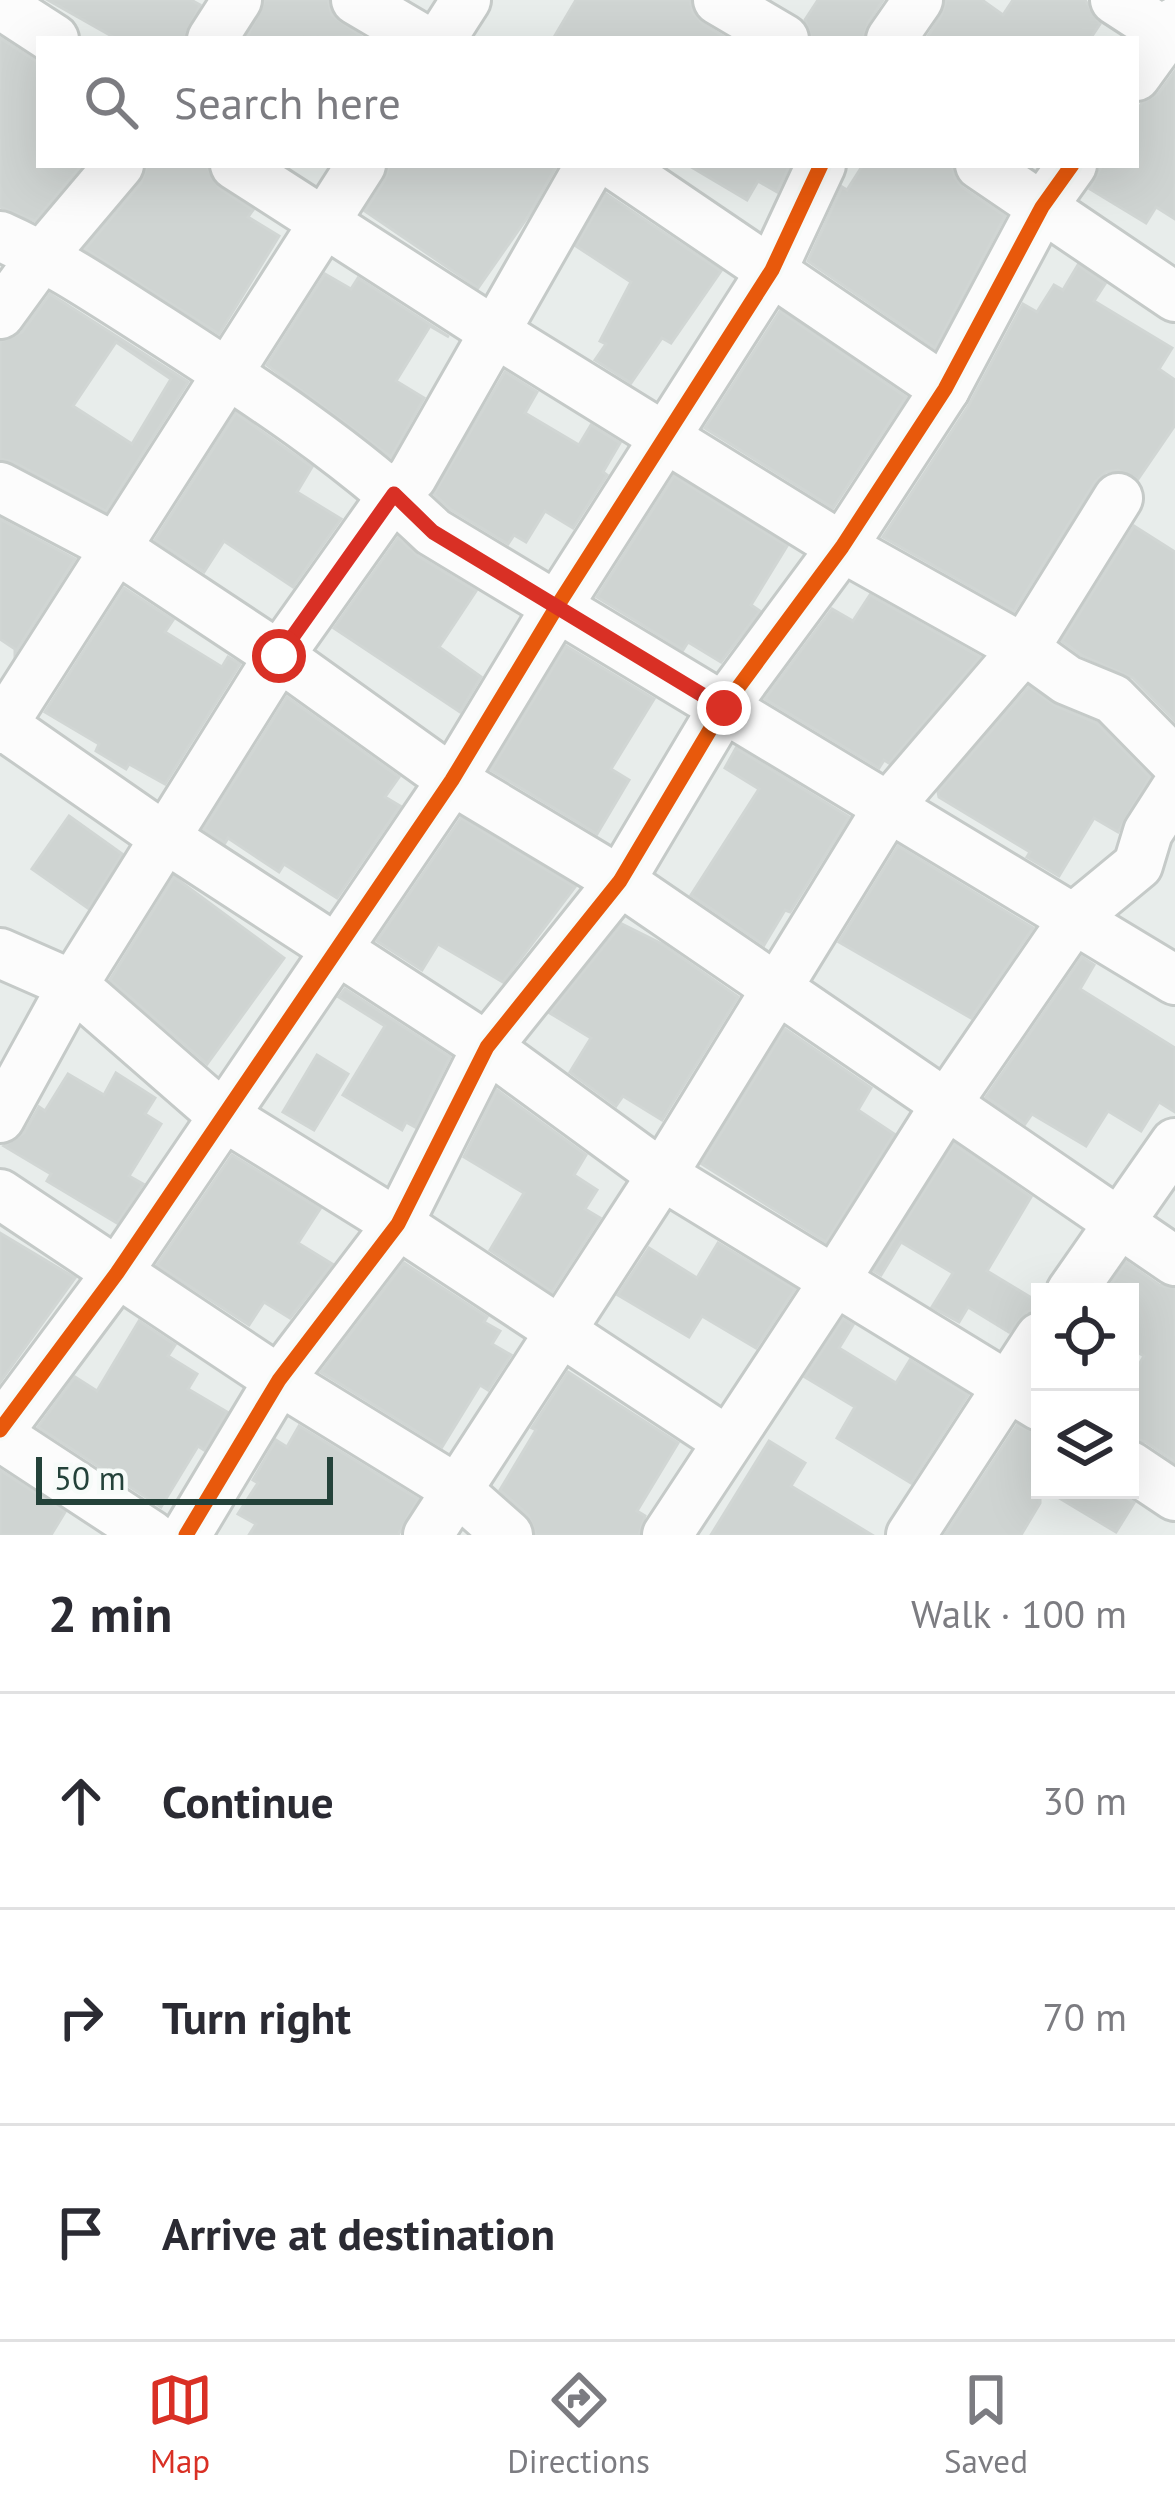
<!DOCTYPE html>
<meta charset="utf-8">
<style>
:root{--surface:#fff;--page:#f7f7f7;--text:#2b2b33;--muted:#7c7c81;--line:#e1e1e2;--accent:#d93025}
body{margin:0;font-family:"PT Sans",sans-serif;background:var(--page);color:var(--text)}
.controls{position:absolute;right:36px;bottom:36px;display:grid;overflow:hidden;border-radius:0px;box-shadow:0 12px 48px #0002}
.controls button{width:108px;height:108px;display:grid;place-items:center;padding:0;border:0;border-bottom:3px solid var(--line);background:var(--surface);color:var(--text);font:60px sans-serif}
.scale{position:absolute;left:36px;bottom:30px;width:297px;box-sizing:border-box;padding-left:12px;border:6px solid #24423a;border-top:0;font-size:33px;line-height:42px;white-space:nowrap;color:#24423a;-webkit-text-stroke:9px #f7fbf9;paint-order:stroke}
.stop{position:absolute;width:36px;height:36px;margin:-27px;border:9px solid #d93025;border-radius:50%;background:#fff}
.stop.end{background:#d93025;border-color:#fff;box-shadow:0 3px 12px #0008}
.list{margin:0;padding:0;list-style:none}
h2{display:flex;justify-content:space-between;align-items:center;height:156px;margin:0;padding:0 48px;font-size:51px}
h2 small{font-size:39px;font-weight:400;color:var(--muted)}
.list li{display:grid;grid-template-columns:78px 1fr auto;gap:36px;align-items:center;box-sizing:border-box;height:216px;padding:0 48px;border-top:3px solid var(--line)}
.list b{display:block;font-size:45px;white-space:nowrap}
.list em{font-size:39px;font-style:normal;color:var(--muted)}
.icon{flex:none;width:66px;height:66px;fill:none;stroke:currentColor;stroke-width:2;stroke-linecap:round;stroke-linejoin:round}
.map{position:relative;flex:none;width:1175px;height:1535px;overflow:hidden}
.search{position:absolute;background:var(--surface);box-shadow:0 12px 48px #0002;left:36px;right:36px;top:36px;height:132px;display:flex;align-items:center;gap:30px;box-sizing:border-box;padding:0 42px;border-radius:0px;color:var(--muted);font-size:45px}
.sheet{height:804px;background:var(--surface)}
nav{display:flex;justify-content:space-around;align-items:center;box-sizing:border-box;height:168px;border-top:3px solid var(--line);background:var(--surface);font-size:33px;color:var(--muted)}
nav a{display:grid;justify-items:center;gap:6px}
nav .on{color:var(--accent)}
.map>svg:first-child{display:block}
</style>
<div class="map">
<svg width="1175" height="1535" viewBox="0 0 1175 1535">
<rect width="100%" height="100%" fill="#e8edeb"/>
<g fill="#cfd4d2" stroke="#d1d6d4" stroke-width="3" fill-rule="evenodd">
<path d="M48 0H191L200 5 184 39H117Z"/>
<path d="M265 0H328L332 15 361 36 246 39Z"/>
<path d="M576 0H690L693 13 703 24 728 39H553Z"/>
<path d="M818 0H883L868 23 863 39H812L805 20Z"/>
<path d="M946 0H982L1003 15 1013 0H1085L1100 24 1090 39H926L941 16Z"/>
<path d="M0 38 39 63V165H82L35 221 0 207Z"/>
<path d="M1175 71V219L1156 207 1146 223 1090 189 1102 165H1136V112L1142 103 1159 93Z"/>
<path d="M147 165H206L219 188 253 210 248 217 279 236 219 334 85 249 141 183Z"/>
<path d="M389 165H557L529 215 478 288 365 211 385 180Z"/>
<path d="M688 165H790L777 192 758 181 747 200Z"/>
<path d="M863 165H952L955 178 963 188 1005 216 935 348 808 261 842 187 847 190Z"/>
<path d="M606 194 721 271 671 343 662 338 631 383 595 360 606 344 600 341 631 282 576 246Z"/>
<path d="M1078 265 1105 284 1094 301 1172 348 1159 369 1175 380V425L1138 479 1118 470 1106 472 1095 482 1014 611 883 537 969 405 1023 304 1037 312 1054 285 1063 290Z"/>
<path d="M325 274 351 289 358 278 449 337 430 326 396 381 424 398 391 457 267 365Z"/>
<path d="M50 294 188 382 106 511 13 462 0 459V342L22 332ZM116 342 171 379 132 444 73 406Z"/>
<path d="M780 311 906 397 833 508 705 428Z"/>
<path d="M505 372 537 392 525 413 579 445 591 425 620 443 603 472 607 475 573 528 545 511 526 542 514 535 508 544 450 509 434 494Z"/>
<path d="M236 413 312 467 297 492 341 519 293 587 224 541 204 572 155 540Z"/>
<path d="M674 476 787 546 751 605 760 611 721 662 688 642 683 650 597 597Z"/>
<path d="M0 519 75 559 15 653V649L0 639Z"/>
<path d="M1134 526 1175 552V721L1133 678 1081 655 1062 641Z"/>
<path d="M398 538 418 556 476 591 439 647 481 677 460 712 334 628Z"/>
<path d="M124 588 173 620 165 632 222 667 228 657 240 664 165 784 129 764 126 769 96 751 99 744 45 712Z"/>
<path d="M870 595 980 657 889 763 884 760 879 768 765 699 832 609 853 621Z"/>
<path d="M566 646 654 699 611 769 629 780 597 834 491 770Z"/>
<path d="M1029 687 1056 706 1097 723 1150 777 1118 832 1094 818 1059 876 1027 857 1030 852 939 797 938 792Z"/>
<path d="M287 697 399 777 385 797 400 806 337 898 284 864 279 872 228 838 225 843 204 829Z"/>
<path d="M736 748 849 817 790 912 785 910 764 945 691 895 759 789 725 768Z"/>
<path d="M69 816 122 854 88 908 32 869Z"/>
<path d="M461 818 575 887 503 982 438 944 422 970 377 941Z"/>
<path d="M898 846 1033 928 971 1018 839 942Z"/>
<path d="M174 877 284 958 207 1064 110 980Z"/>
<path d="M622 924 662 944 738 997 662 1120 623 1096 616 1106 570 1072 591 1038 550 1013Z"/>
<path d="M1082 957 1094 965 1080 989 1175 1048V1112L1159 1102 1141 1131 1108 1111 1086 1146 1032 1114 1025 1124 986 1097Z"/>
<path d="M345 989 450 1057 415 1127 406 1122 402 1130 343 1095 385 1026 339 997Z"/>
<path d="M785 1029 871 1088 858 1110 894 1134 826 1242 702 1164Z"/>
<path d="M317 1055 348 1074 314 1130 283 1112Z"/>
<path d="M116 1073 155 1098 145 1114 161 1124 129 1176 143 1184 117 1223 47 1181 51 1174 4 1146 24 1133 39 1107 45 1111 68 1074 104 1095Z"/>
<path d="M497 1090 586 1155 574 1175 597 1190 585 1209 600 1218 552 1292 490 1250 524 1193 464 1157Z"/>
<path d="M954 1144 1031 1197 987 1271 1040 1303V1309L1026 1312 1009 1332 968 1307 959 1322 932 1307 953 1273 901 1242 881 1275 874 1271Z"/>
<path d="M232 1155 320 1209 298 1243 332 1264 290 1318 264 1302 249 1325 157 1265Z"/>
<path d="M0 1233 75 1278 0 1382Z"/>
<path d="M718 1243 795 1289 756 1348 702 1316 689 1337 618 1295 649 1248 697 1278Z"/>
<path d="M1126 1262 1159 1285 1175 1289V1462L1146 1442 1130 1438V1380L1144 1356 1130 1348V1292H1106Z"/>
<path d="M404 1263 487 1317 484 1322 500 1331 492 1344 511 1355 488 1390 480 1385 442 1447 321 1372Z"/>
<path d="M843 1319 853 1325 839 1348 896 1383 910 1360 968 1395 911 1483 837 1438 855 1407 805 1377Z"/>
<path d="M139 1321 175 1345 168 1356 197 1374 188 1389 227 1412 204 1450 198 1446 161 1507 38 1427 75 1377 97 1391Z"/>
<path d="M568 1372 678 1443 637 1511 645 1516 639 1535H536L528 1515 500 1490 536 1430 532 1428Z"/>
<path d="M1017 1425 1040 1434V1503L1021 1535H945Z"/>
<path d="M299 1426 418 1499 398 1535H249L256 1524 238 1514 258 1483 253 1480 276 1440 287 1447Z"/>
<path d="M769 1441 805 1463 791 1486 872 1535H711Z"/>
<path d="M0 1470 65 1512 51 1535H0Z"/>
<path d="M1046 1490H1115L1134 1503 1116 1532Z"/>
</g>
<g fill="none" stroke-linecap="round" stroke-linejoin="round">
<defs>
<g id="minor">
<path d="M356 0 422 39"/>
<path d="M718 0 784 39"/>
<path d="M1115 0 1175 39"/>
<path d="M0 4 54 39"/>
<path d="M212 39 237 0"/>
<path d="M441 39 466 0"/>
<path d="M891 39 918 0"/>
<path d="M1136 76 1175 22"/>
<path d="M235 165 493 331 842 547 1024 649 1067 680 1113 699 1175 762"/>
<path d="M615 165 945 389"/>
<path d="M980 165 1175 297"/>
<path d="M0 236C56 261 107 296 159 329 254 390 352 454 433 532L1175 980"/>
<path d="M0 314 43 255 119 165"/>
<path d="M0 487 116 548 279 656 452 780 620 881 1175 1261"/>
<path d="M0 723 164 837 487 1047 662 1175 1040 1406"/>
<path d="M0 729 361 165"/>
<path d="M0 953 73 985 222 1115 398 1224 727 1441"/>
<path d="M0 1118 73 985 279 656 394 494 412 477 590 165"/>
<path d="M0 1194 279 1380 456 1489 508 1535"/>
<path d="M1071 1292 1175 1143"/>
<path d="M0 1430 117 1273 452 780 556 608 772 270 821 165"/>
<path d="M0 1436 151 1535"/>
<path d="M1130 1466 1175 1496"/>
<path d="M186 1535 279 1380 398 1224 487 1047 620 881 723 708 842 547 945 389 1042 207 1072 165"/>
<path d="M428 1535 662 1175 889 806 1024 649 1118 498"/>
<path d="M667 1535 835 1280 945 1106 1075 917 1138 865 1148 832 1175 790"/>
<path d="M911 1535 1040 1337"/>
</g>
</defs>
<use href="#minor" stroke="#c5cac8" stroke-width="54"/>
<use href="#minor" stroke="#fcfcfc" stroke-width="48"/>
<defs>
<g id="cycleway">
<path d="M0 1430 117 1273 452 780 556 608 772 270 821 165"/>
<path d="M186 1535 279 1380 398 1224 487 1047 620 881 723 708 842 547 945 389 1042 207 1072 165"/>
</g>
</defs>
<use href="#cycleway" stroke="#f7fbf9" stroke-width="22"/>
<use href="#cycleway" stroke="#e8590c" stroke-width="15"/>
</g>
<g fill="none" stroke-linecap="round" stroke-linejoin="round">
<path stroke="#d93025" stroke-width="15" d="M279 656 394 494 433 532 724 708"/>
</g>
</svg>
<div class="controls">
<button><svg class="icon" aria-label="locate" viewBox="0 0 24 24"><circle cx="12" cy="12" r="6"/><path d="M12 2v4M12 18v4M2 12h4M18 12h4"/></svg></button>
<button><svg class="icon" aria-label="layers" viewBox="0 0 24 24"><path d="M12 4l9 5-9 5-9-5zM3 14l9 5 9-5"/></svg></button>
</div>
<div class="scale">50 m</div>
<div class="stop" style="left:279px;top:656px"></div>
<div class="stop end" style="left:724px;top:708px"></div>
<div class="search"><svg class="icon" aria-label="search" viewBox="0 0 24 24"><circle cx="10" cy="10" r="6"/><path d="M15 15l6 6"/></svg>Search here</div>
</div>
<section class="sheet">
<h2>2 min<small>Walk · 100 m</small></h2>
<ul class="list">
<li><svg class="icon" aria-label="ahead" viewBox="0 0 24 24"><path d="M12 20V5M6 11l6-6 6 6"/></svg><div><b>Continue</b></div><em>30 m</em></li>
<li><svg class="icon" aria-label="right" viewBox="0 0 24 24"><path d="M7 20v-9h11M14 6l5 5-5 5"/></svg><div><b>Turn right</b></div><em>70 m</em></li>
<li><svg class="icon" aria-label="arrive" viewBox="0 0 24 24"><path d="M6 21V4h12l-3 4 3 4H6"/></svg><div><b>Arrive at destination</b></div></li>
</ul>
</section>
<nav>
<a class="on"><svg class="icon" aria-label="map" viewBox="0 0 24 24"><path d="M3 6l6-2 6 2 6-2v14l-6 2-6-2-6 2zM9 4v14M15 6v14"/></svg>Map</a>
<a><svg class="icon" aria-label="directions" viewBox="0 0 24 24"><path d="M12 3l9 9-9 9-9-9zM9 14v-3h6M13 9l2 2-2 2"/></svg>Directions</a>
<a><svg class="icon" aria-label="saved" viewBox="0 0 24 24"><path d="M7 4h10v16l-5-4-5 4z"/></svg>Saved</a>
</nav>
